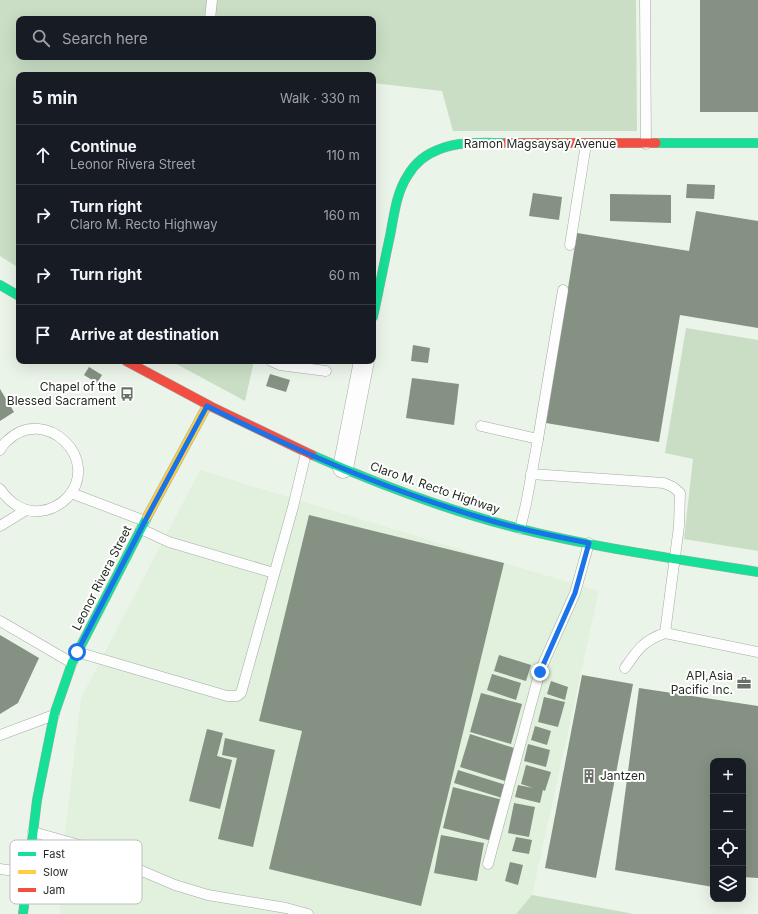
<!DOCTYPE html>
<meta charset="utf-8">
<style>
:root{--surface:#171b24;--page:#242831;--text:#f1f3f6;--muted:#9ea1a6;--line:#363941}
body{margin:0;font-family:Inter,sans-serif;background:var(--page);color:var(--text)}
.controls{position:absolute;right:12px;bottom:12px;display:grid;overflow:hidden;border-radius:8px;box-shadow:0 4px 16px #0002}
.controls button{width:36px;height:36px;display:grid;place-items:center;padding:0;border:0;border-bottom:1px solid var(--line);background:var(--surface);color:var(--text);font:20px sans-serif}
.stop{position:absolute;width:12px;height:12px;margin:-9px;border:3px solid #1a73e8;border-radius:50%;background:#fff}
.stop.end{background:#1a73e8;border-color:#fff;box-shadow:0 1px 4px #0008}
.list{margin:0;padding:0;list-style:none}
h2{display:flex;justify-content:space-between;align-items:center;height:52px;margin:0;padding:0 16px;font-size:17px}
h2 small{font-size:13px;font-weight:400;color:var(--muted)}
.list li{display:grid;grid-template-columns:26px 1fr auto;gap:12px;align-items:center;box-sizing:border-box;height:60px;padding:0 16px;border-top:1px solid var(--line)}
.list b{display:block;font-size:15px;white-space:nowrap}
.list p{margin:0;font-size:13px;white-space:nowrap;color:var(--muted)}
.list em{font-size:13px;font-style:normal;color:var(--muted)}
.icon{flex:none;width:22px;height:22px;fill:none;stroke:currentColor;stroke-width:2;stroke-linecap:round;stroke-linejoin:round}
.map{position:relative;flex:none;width:758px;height:914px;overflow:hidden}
.search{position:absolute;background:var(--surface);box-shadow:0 4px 16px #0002;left:16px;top:16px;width:360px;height:44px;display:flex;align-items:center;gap:10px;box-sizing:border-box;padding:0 14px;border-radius:8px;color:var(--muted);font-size:15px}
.panel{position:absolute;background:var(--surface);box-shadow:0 4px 16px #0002;left:16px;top:72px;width:360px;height:292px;border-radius:8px}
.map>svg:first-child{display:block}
</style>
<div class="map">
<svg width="758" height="914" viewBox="0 0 758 914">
<rect width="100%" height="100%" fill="#ebf4e9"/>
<path fill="#e1f1de" d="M200 470 504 563 599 591 532 895 516 914H61L58 891 81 698Z"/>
<g fill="#c9dec5" fill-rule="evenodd">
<path d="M0 0H636L637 131H453L442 91 373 83V75H19V268L0 256ZM19 19H373V57H19Z"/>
<path d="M686 328 758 340V551L684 539 693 459 665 453Z"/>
<path d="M171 361H254L245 401Z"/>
<path d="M532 895 634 914H516Z"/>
</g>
<g fill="#859182">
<rect x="700" y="0" width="58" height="112"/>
<path d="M687 184 715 185 714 199 686 198Z"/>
<path d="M533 193 562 197 559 220 529 216Z"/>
<path d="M610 194 671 195V223L610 221Z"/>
<path d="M696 211 758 221V328L680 315 659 442 546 423 577 233 689 251Z"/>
<path d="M413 345 430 348 428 363 411 361Z"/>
<path d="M89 367 102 375 97 383 84 375Z"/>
<path d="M270 374 290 380 286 392 266 386Z"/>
<path d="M412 378 459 384 454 425 406 418Z"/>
<path d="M0 389 14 412 0 421Z"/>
<path d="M309 515 504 563 421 906 269 869 302 731 259 721Z"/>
<path d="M0 635 39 658 18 703 0 714Z"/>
<path d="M499 655 531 665 526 681 494 671Z"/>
<path d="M492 674 521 683 516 700 487 690Z"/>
<path d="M582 675 633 684 596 878 545 868Z"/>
<path d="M551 681 568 687 565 700 547 694Z"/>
<path d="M639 688 758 706V878L743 877V761H713V887L615 870Z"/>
<path d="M481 693 522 704 511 744 470 732Z"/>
<path d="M544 697 565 702 558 727 538 722Z"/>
<path d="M535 726 551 731 547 745 531 740Z"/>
<path d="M207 729 223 733 217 756 232 760 220 809 189 801Z"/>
<path d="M470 734 514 748 505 781 460 767Z"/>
<path d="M225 738 275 750 253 847 218 839 237 758 222 755Z"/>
<path d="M528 744 550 750 546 767 524 761Z"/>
<path d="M526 765 551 772 545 791 543 790 540 803 515 797 518 785 533 788 521 784Z"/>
<path d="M458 770 506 785 502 798 454 783Z"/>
<path d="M453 787 503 800 492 841 443 828Z"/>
<path d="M514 803 535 807 529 837 508 833Z"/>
<path d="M441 835 484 843 477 881 434 873Z"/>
<path d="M516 837 532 840 529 854 512 851Z"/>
<path d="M510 862 523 865 518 885 505 881Z"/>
</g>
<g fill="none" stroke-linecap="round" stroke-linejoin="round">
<defs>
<g id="lane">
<path d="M645 0 646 144"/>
<path d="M210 19 212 0"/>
<path d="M570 245 586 144"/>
<path d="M271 361 280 365 326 371"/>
<path d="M481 426 538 439 526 504 520 529"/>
<path d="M538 439 563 290"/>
<path d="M0 450C2 447 4 443 7 441 44 404 103 459 67 498 60 505 50 510 40 511 23 513 9 502 0 489"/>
<path d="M531 474 664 483 673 487 680 493 679 526 665 633"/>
<path d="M71 493 145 521"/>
<path d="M0 526 26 510"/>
<path d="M141 529 169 542 274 573"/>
<path d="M0 621 72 663"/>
<path d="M77 652 227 696H237L241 693 293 507 306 453"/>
<path d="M625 668C638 649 643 641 665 633L758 652"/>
<path d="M0 735 54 715"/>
<path d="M33 832 83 846 175 885 208 895 286 908 308 914"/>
<path d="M488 864 540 671 575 593 589 543"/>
<path d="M0 869 28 873"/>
</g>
<path id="street" d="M343 468 364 361"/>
<g id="fast">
<path d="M656 143H758"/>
<path d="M0 285 19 296"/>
<path d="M373 317C379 290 384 263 390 236 394 216 396 193 408 175 415 163 426 154 440 149 461 141 484 143 506 143"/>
<path d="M312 455C378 484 446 510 517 528 596 548 677 559 758 572"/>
<path d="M23 914 37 800 54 715 72 663 147 517"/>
</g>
<path id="slow" d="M147 517 207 406"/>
<g id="jam">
<path d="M506 143H656"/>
<path d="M126 361 212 407 312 455"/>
</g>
</defs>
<use href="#lane" stroke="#a4aba3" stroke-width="11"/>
<use href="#street" stroke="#a4aba3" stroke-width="21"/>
<use href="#fast" stroke="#a4aba3" stroke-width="10"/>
<use href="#slow" stroke="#a4aba3" stroke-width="10"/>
<use href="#jam" stroke="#a4aba3" stroke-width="10"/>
<use href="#lane" stroke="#fcfdfc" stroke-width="10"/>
<use href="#street" stroke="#fcfdfc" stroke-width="20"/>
<use href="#fast" stroke="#16e098" stroke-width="9"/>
<use href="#slow" stroke="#ffcf43" stroke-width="9"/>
<use href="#jam" stroke="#f24e42" stroke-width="9"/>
</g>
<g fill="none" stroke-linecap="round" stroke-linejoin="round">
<path stroke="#1a73e8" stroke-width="5" d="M77 652 145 521 207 406C296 451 387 490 482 518 517 529 553 536 589 543L575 593 540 672"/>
</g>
<defs>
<symbol id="bus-bare" viewBox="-9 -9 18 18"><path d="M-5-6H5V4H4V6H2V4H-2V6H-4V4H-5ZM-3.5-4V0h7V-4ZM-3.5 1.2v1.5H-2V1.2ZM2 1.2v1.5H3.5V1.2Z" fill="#6a7169" stroke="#fff" stroke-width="2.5" paint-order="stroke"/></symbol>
<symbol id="office-bare" viewBox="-9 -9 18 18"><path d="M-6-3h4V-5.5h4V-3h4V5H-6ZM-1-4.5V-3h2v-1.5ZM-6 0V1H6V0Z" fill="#6a7169" stroke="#fff" stroke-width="2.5" paint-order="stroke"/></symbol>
<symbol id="building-bare" viewBox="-9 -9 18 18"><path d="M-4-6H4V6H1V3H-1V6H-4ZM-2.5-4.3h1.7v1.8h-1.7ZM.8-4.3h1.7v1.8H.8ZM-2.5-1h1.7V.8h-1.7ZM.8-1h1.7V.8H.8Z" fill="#6a7169" stroke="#fff" stroke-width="2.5" paint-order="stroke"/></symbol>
</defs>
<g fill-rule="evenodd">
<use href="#bus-bare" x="117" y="384" width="20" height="20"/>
<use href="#office-bare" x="734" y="673" width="20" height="20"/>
<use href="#building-bare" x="579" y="766" width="20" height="20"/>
</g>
<g text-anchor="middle" stroke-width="4" stroke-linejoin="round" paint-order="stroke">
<g font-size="12" fill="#252b24" stroke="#fff">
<text x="540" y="148">Ramon Magsaysay Avenue</text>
<text transform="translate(435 488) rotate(19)" y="4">Claro M. Recto Highway</text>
<text transform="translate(102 578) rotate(-63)" y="4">Leonor Rivera Street</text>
</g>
<g font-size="12" fill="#252b24" stroke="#fff" text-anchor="end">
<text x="116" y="391">Chapel of the<tspan x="116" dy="14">Blessed Sacrament</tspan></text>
<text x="733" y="680">API,Asia<tspan x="733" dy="14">Pacific Inc.</tspan></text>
<text x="600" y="780" text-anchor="start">Jantzen</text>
</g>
</g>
<rect x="10" y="840" width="132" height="64" rx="6" fill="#fff" stroke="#bebfbd" stroke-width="1"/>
<rect x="18" y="852" width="18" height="4" fill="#16e098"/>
<rect x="18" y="870" width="18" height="4" fill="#ffcf43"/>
<rect x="18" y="888" width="18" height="4" fill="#f24e42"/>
<g font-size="11" fill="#252b24">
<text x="43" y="858">Fast</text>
<text x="43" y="876">Slow</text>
<text x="43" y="894">Jam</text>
</g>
</svg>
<div class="controls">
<button>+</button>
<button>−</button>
<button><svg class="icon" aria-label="locate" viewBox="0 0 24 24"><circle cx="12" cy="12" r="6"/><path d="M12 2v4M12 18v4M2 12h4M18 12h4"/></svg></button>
<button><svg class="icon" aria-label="layers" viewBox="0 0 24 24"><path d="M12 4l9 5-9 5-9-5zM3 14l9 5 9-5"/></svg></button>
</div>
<div class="stop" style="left:77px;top:652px"></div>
<div class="stop end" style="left:540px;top:672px"></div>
<div class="search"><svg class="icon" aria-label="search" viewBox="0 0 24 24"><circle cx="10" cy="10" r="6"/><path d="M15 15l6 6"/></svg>Search here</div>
<section class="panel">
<h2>5 min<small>Walk · 330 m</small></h2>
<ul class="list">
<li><svg class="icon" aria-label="ahead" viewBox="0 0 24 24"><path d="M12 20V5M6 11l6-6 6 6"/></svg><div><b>Continue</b><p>Leonor Rivera Street</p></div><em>110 m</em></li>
<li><svg class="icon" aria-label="right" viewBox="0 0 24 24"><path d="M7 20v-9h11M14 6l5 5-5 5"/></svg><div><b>Turn right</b><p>Claro M. Recto Highway</p></div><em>160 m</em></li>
<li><svg class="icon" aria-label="right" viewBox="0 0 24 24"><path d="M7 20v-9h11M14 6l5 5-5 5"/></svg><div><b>Turn right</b></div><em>60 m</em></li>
<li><svg class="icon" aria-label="arrive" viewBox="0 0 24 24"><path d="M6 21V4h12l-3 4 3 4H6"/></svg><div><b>Arrive at destination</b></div></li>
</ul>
</section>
</div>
